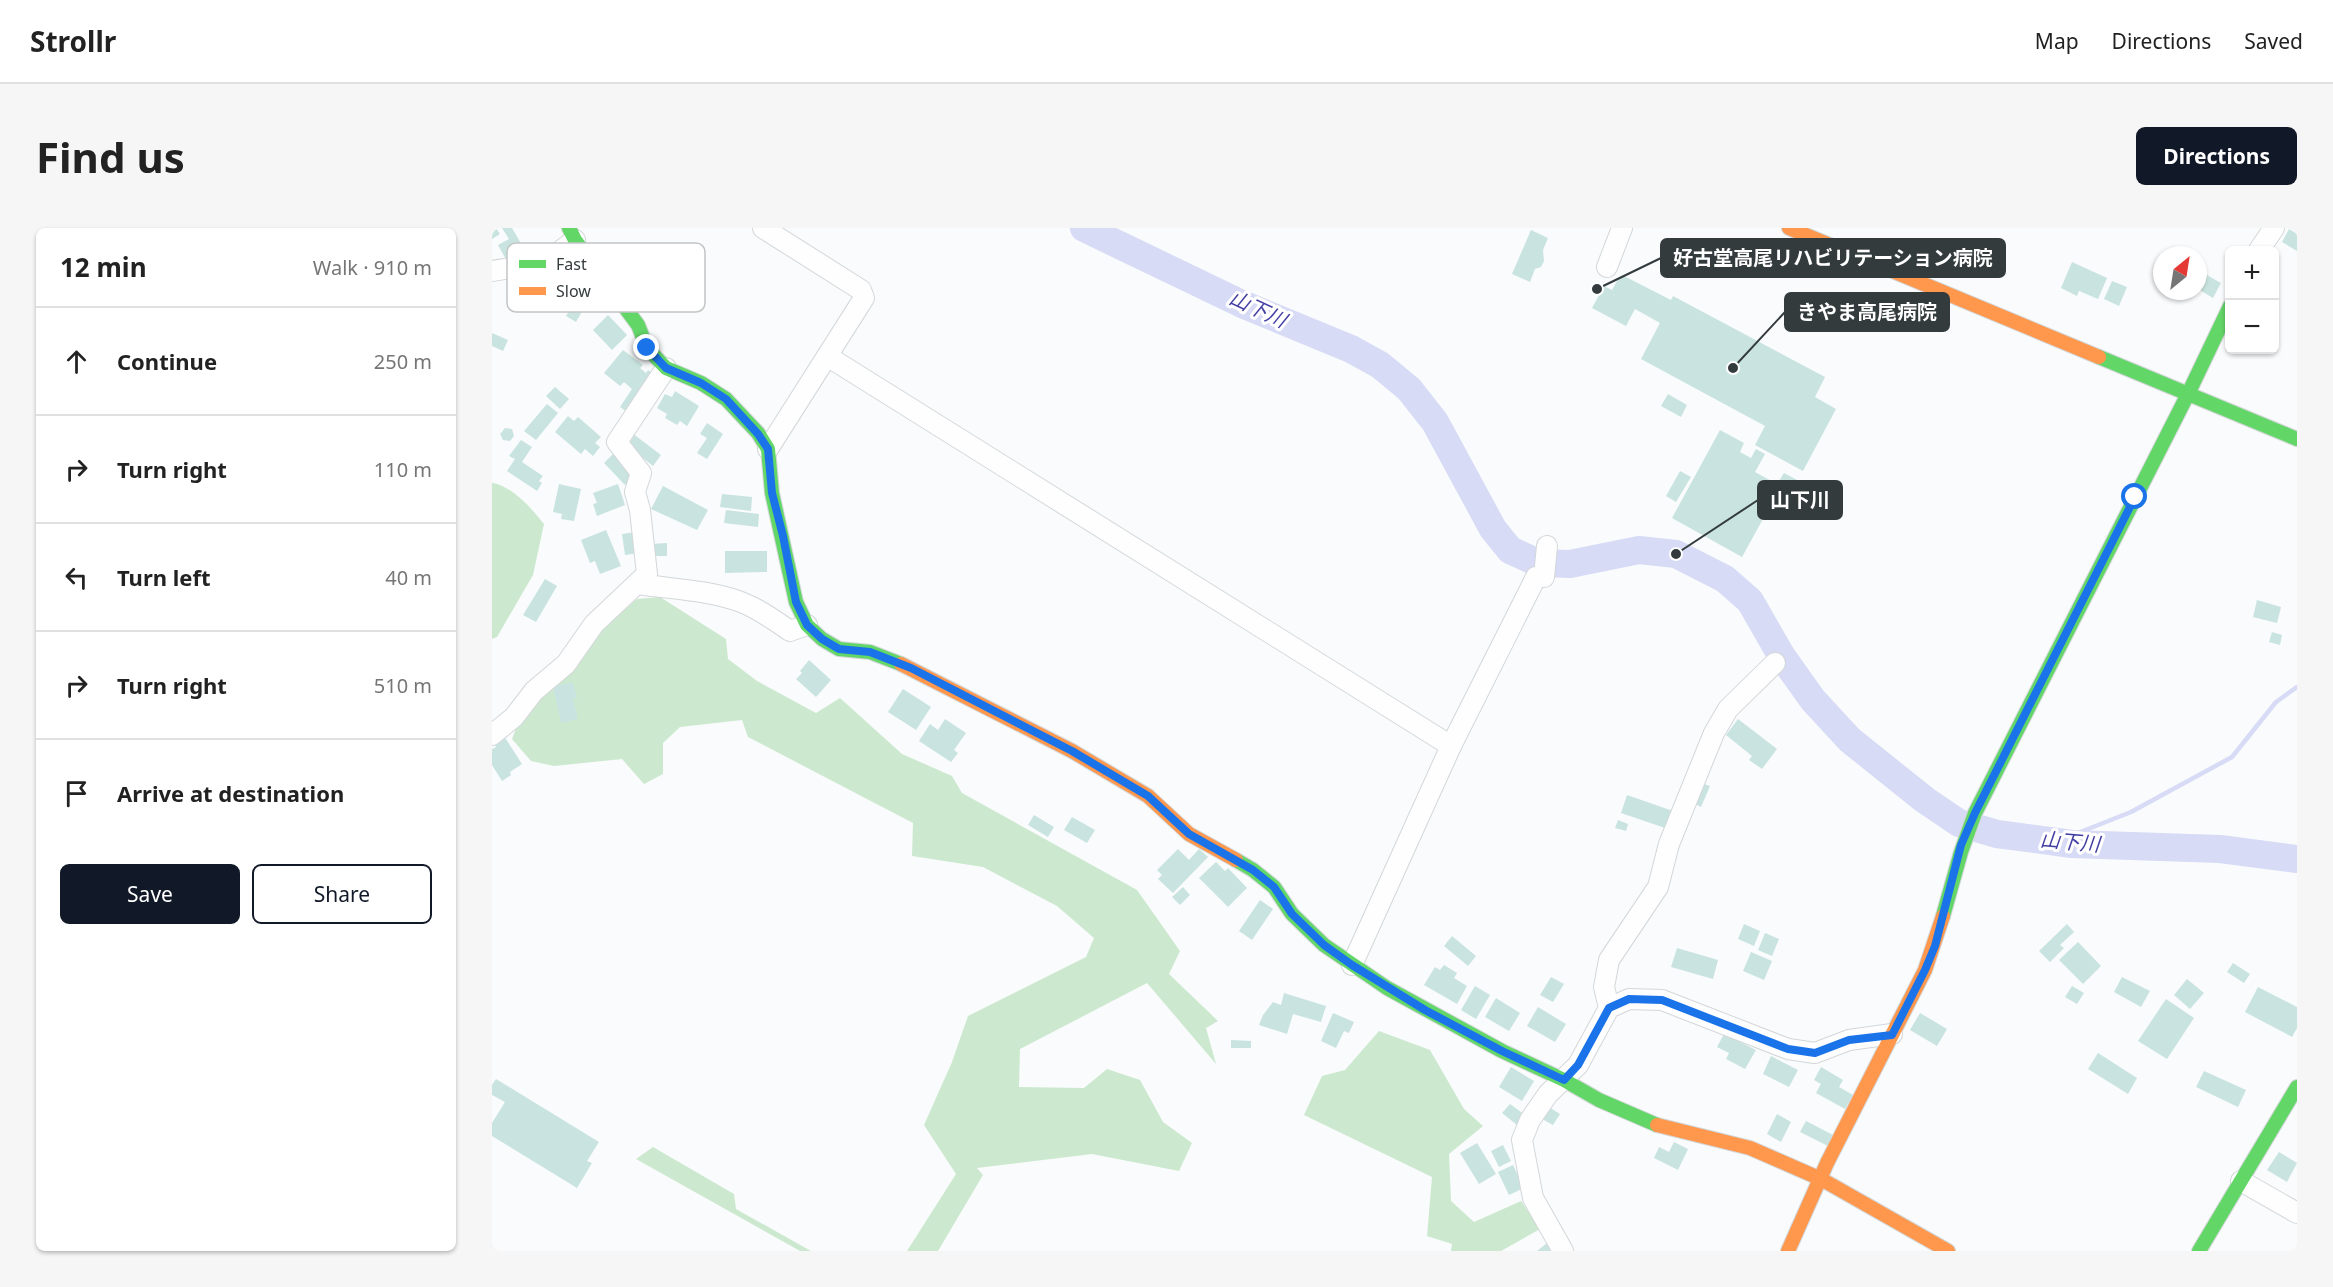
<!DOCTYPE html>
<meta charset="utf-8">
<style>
:root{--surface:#fff;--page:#f6f6f6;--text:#222;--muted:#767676;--line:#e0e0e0;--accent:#111827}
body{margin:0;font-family:"Noto Sans","Noto Sans JP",sans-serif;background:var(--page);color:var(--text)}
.controls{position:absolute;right:18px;top:18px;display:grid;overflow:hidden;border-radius:9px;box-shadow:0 2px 4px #0004}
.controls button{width:54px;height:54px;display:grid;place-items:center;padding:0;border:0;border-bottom:2px solid var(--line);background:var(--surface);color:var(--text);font:30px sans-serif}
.compass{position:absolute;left:1661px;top:18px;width:54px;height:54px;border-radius:50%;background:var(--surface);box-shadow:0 2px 4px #0004;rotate:30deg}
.stop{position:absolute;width:18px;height:18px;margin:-14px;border:4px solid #1a73e8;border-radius:50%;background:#fff}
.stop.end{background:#1a73e8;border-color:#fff;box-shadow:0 2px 6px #0008}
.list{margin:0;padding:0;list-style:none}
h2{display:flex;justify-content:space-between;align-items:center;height:78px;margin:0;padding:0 24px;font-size:26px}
h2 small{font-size:20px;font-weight:400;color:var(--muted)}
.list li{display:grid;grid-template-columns:39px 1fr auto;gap:18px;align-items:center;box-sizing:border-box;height:108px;padding:0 24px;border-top:2px solid var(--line)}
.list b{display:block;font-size:22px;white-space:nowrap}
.list em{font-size:20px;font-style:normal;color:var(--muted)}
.actions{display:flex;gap:12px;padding:18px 24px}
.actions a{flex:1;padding:14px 0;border:2px solid var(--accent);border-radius:9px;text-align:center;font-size:21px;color:var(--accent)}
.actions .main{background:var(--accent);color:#fff}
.icon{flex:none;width:33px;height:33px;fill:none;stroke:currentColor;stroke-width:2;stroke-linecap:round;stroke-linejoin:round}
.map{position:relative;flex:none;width:1805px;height:1023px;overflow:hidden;border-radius:9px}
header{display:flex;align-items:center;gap:36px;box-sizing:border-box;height:84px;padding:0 30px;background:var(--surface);border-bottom:2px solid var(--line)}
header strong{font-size:28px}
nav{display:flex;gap:33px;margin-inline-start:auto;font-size:21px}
.intro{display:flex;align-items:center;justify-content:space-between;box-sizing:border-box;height:144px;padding:0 36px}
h1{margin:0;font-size:42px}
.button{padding:15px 27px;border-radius:9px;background:var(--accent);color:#fff;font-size:21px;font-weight:700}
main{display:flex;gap:36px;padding:0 36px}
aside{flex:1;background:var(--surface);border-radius:9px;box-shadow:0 2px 4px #0004}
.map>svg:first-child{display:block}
</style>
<header>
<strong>Strollr</strong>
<nav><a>Map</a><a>Directions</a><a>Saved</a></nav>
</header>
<div class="intro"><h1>Find us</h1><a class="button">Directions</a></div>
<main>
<aside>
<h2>12 min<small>Walk · 910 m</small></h2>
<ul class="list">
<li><svg class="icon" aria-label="ahead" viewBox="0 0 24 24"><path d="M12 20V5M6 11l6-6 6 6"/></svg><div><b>Continue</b></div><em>250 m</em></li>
<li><svg class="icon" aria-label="right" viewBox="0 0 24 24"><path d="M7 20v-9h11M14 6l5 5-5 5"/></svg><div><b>Turn right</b></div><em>110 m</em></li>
<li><svg class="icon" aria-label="left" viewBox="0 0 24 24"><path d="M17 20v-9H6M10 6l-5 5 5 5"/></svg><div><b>Turn left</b></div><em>40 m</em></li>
<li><svg class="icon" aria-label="right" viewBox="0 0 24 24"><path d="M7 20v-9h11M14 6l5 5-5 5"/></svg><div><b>Turn right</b></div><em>510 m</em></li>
<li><svg class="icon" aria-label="arrive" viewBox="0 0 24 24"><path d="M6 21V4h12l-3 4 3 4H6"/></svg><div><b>Arrive at destination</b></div></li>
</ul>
<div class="actions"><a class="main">Save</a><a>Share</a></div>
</aside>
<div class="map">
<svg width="1805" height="1023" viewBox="0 0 1805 1023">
<rect width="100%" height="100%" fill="#f9fbfc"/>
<g fill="#cce9cf">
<path d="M0 255C19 257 41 282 52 296L41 347 5 409 0 411Z"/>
<path d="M168 369 234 411 236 431 265 453 324 485 348 470 410 526 460 548 470 565 645 662 688 723 677 746 726 793 714 800 724 836 655 755 528 821 527 859 592 860 615 841 648 852 671 894 700 915 687 943 600 926 485 940 491 947 446 1023H415L464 946 432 897 460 834 476 788 594 729 602 710 565 678 491 639 420 628 421 595 256 509 250 492 188 499 171 515V546L152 556 130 531 62 538 39 533 20 511 26 495 110 401 145 371Z"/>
<path d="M887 803 938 822 972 881 991 898 957 926 959 973 982 994 1029 973 1048 1001 1009 1023H959L960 1016 935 1008 940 949 812 887 830 848 853 842Z"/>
<path d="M161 919 242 966 244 981 319 1023H308L144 931Z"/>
</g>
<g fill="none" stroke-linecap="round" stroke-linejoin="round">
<path stroke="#d7dbf5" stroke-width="4.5" d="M1580 616 1586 605 1639 584 1740 529 1784 474 1805 459"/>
<path stroke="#d7dbf5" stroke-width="28" d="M592 0 750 76 859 121 888 137 917 161 943 194 1001 301 1018 322 1046 335 1078 336 1147 322 1184 326 1233 351 1258 373 1289 427 1321 472 1358 512 1433 572 1467 595 1505 606 1580 616 1728 621 1805 631"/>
</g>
<g fill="#c9e4e0">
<path d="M0 0H4L8 6 0 11Z"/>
<path d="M10 0H20L34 24 16 35 6 17 17 11Z"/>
<path d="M1797 1 1805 6V23L1790 14Z"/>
<path d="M1039 2 1056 10 1051 22 1052 33 1049 39 1043 41 1038 54 1020 46Z"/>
<path d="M1580 34 1615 50 1606 71 1587 63 1585 68 1569 60Z"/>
<path d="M1706 42 1729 55 1721 70 1706 61Z"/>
<path d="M1132 48 1179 72 1181 68 1333 149 1323 169 1344 181 1311 243 1263 217 1273 198 1149 131 1168 95 1143 81 1134 98 1100 80 1112 58 1120 62 1125 53Z"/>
<path d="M1620 53 1635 59 1627 78 1612 71Z"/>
<path d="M83 74 92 80 84 94 74 88Z"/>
<path d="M116 87 135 107 120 122 101 102Z"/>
<path d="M0 105 16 112 11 123 0 118Z"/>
<path d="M131 122 151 137 148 140 154 145 156 142 163 147 135 184 128 179 140 161 132 154 128 158 112 145Z"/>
<path d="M63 159 77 171 68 181 54 168Z"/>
<path d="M183 163 207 178 195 198 188 193 185 197 173 190 175 186 165 180 173 166 180 169Z"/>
<path d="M1176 166 1195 177 1189 189 1169 178Z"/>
<path d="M55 176 66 185 44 212 32 203Z"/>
<path d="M76 188 82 193 86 189 109 209 103 215 108 219 101 228 93 221 89 226 63 204Z"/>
<path d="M215 195 231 206 215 231 205 225 215 210 208 206Z"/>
<path d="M13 200 20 201 22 208 18 213 11 212 8 206Z"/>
<path d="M1228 202 1252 215 1248 224 1259 230 1264 221 1273 226 1263 244 1285 256 1292 245 1307 253 1292 280 1287 277 1283 284 1277 280 1250 329 1180 290Z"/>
<path d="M140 205 169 227 161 238 132 215Z"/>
<path d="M29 212 40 219 30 234 51 248 47 253 50 255 45 263 15 243 23 231 17 228Z"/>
<path d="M123 224 144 246 133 257 112 235Z"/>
<path d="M1188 243 1199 249 1184 274 1174 268Z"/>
<path d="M67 256 89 261 82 293 69 291 70 286 61 284Z"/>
<path d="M126 256 133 277 105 288 101 276 105 275 101 265Z"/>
<path d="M171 258 216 282 205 302 159 281Z"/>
<path d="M230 266 260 269 259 283 228 279Z"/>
<path d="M234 282 267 286 266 299 232 295Z"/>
<path d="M114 302 129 338 108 346 103 333 98 335 89 312Z"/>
<path d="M144 304 147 325 133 327 130 306Z"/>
<path d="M175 315V328H160L159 316Z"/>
<path d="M233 323H275V344L233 345Z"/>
<path d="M53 351 65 358 44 394 31 387Z"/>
<path d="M1765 372 1789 379 1785 395 1761 389Z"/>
<path d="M1780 404 1790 407 1788 417 1777 414Z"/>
<path d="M317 432 339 452 324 469 304 451 310 445 308 443Z"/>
<path d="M81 454 85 470 81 471 86 491 69 495 61 459Z"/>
<path d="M411 461 439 479 424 502 396 484Z"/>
<path d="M453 491 474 505 462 522 466 525 459 534 427 513 438 496 446 502Z"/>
<path d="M1246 491 1285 521 1270 541 1257 532 1260 528 1234 507Z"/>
<path d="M12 508 30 536 18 544 19 547 10 553 0 537V521L4 519 1 514Z"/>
<path d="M1209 555 1218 558 1209 579 1201 575Z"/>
<path d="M1135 567 1181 583 1176 601 1129 585Z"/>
<path d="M542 587 562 599 556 609 536 597Z"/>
<path d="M580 589 603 602 595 615 572 602Z"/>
<path d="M1126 592 1136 596 1134 603 1123 600Z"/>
<path d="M686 621 697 632 707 621 716 629 681 665 666 651 670 647 665 642Z"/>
<path d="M724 634 733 643 736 640 755 660 736 679 707 650Z"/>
<path d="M691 659 698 667 688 677 680 669Z"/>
<path d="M768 672 781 681 760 712 747 703Z"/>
<path d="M1252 696 1268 703 1262 718 1246 711Z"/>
<path d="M1575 696 1582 704 1568 717 1572 720 1558 734 1547 723Z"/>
<path d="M1273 705 1287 711 1280 728 1266 722Z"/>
<path d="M960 708 984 728 976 738 952 718Z"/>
<path d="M1586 714 1609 738 1591 756 1567 732Z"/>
<path d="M1185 720 1226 732 1221 751 1179 739Z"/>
<path d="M1259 724 1280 733 1272 752 1251 743Z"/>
<path d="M1741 735 1758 746 1752 755 1735 744Z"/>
<path d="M952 737 965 745 962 750 975 758 965 776 932 757 943 739 948 742Z"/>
<path d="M1059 749 1072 756 1061 774 1048 767Z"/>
<path d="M1630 749 1658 763 1649 779 1622 764Z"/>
<path d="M1695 751 1712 765 1698 781 1682 767Z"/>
<path d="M983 758 998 767 984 791 969 782Z"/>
<path d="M1580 758 1592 765 1585 776 1573 769Z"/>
<path d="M1766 759 1805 779V800L1800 809 1753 784Z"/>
<path d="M792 765 834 778 829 794 801 786 795 806 767 797 771 787 781 774 789 777Z"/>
<path d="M1004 770 1028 785 1017 803 993 789Z"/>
<path d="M1674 771 1702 790 1675 831 1646 813Z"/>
<path d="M1046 779 1074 796 1063 814 1035 798Z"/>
<path d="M841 785 862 794 857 805 852 803 844 820 829 813Z"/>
<path d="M1428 785 1455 801 1445 818 1418 802Z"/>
<path d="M1232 806 1264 822 1253 841 1234 831 1237 825 1225 819Z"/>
<path d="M739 812 759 813V820H739Z"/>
<path d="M1606 825 1645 850 1636 866 1596 841Z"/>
<path d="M1279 828 1306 842 1297 859 1271 846Z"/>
<path d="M1019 839 1042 853 1030 873 1007 859Z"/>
<path d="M1329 839 1351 852 1347 859 1361 867 1353 881 1324 865 1329 856 1322 852Z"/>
<path d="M1712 843 1754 862 1746 879 1704 859Z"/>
<path d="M4 851 107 914 95 933 100 935 85 960 0 908V895L13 874 0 867V857Z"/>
<path d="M1018 876 1033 887 1025 897 1010 885Z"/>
<path d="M1057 879 1068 886 1061 897 1050 891Z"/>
<path d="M1285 886 1299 894 1289 914 1275 906Z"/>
<path d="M1314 893 1343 908 1338 919 1308 904Z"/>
<path d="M1182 914 1196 921 1186 942 1162 930 1167 919 1177 924Z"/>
<path d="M985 915 1004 946 987 956 968 925Z"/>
<path d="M1011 917 1019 933 1007 939 999 923Z"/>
<path d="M1787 924 1805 935 1795 954 1775 942Z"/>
<path d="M1021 937 1032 960 1017 967 1006 944Z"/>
<path d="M1055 1015 1061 1023H1045Z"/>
</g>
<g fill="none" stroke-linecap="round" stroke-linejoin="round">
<defs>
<g id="street">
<path d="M271 0 369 62 372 70 276 221"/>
<path d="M1767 22 1782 0"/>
<path d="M1115 39 1130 0"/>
<path d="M0 43 52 35 83 12"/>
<path d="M335 128 959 518"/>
<path d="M146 356C179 361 217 362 249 374 267 381 282 392 298 403L315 397"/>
<path d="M0 507 22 489 42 463 74 436 102 396 155 346 148 282 143 264 149 245 125 214 174 140"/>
<path d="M860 737 959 518 1044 349H1052L1055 318"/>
<path d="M1117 780 1112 759 1117 732 1166 659 1177 616 1222 505 1236 481 1283 435"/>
<path d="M1749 953 1805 985"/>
<path d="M1071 1023 1041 970 1030 912 1038 892 1056 866 1086 837 1117 780 1137 771 1170 772 1296 821 1323 825 1357 812 1400 806"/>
</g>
<g id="fast">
<path d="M77 0 83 12 146 97 155 120 174 140 209 155 234 171 266 205 276 221 280 265 304 374 315 397 330 411 347 421 378 424 409 436"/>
<path d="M1607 129 1805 211"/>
<path d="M744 632 761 642 782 659 800 686 832 717 895 760 1010 823 1072 852 1107 872 1165 897"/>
<path d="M1451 688 1469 624 1483 585 1697 164 1738 78"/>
<path d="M1707 1023 1805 859"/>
</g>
<g id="slow">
<path d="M1297 0 1607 129"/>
<path d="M409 436 580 523 656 568 697 606 744 632"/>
<path d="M1165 897 1258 920 1329 951 1456 1023"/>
<path d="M1296 1023 1335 935 1433 742 1451 688"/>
</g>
</defs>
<use href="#street" stroke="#d3d7d9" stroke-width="22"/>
<use href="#fast" stroke="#d3d7d9" stroke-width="16"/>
<use href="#slow" stroke="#d3d7d9" stroke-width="16"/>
<use href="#street" stroke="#fefeff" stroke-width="20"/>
<use href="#fast" stroke="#63d668" stroke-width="14"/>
<use href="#slow" stroke="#ff974d" stroke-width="14"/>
</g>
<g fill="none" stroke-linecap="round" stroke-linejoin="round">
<path stroke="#1a73e8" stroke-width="8" d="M155 120 174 140 209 155 234 171 266 206 276 221 280 265 291 308 304 374 315 397 330 411 347 421 378 424 419 440 580 523 656 568 697 606 761 642 782 659 800 686 832 717 860 737 933 782 1010 823 1072 852 1086 837 1117 780 1137 771 1170 772 1296 821 1323 825 1357 812 1400 807 1433 742 1443 718 1469 617 1483 585 1643 269"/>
</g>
<g text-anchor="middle" stroke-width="6" stroke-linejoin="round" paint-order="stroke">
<g font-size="20" font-style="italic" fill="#4440a3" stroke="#fff">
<text transform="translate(766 81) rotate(25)" y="7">山下川</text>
<text transform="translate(1578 614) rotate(5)" y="7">山下川</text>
</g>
</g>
<rect x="15" y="15" width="198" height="69" rx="9" fill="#fff" stroke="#c2c4c5" stroke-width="1.5"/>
<rect x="27" y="32" width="27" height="8" fill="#63d668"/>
<rect x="27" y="59" width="27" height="8" fill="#ff974d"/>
<g font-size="16" fill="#333b3d">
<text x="64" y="42">Fast</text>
<text x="64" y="69">Slow</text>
</g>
<path fill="none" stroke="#333b3d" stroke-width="2" d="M1105 61L1169 30M1241 140L1293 84M1184 326L1266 272"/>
<g fill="#333b3d" stroke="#fff" stroke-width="2">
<circle cx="1105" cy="61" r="6"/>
<circle cx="1241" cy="140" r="6"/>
<circle cx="1184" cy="326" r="6"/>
</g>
<g fill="#333b3d" stroke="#333b3d" stroke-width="2">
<rect x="1169" y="11" width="344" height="38" rx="6"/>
<rect x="1293" y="65" width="164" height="38" rx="6"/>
<rect x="1266" y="253" width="84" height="38" rx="6"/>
</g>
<g font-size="20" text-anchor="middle" font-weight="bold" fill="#fff">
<text x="1341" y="37">好古堂高尾リハビリテーション病院</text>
<text x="1375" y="91">きやま高尾病院</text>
<text x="1308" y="279">山下川</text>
</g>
</svg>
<div class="controls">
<button>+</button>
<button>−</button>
</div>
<svg class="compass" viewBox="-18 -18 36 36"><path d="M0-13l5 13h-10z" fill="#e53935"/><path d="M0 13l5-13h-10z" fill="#767676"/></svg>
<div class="stop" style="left:1643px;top:269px"></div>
<div class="stop end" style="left:155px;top:120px"></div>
</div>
</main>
